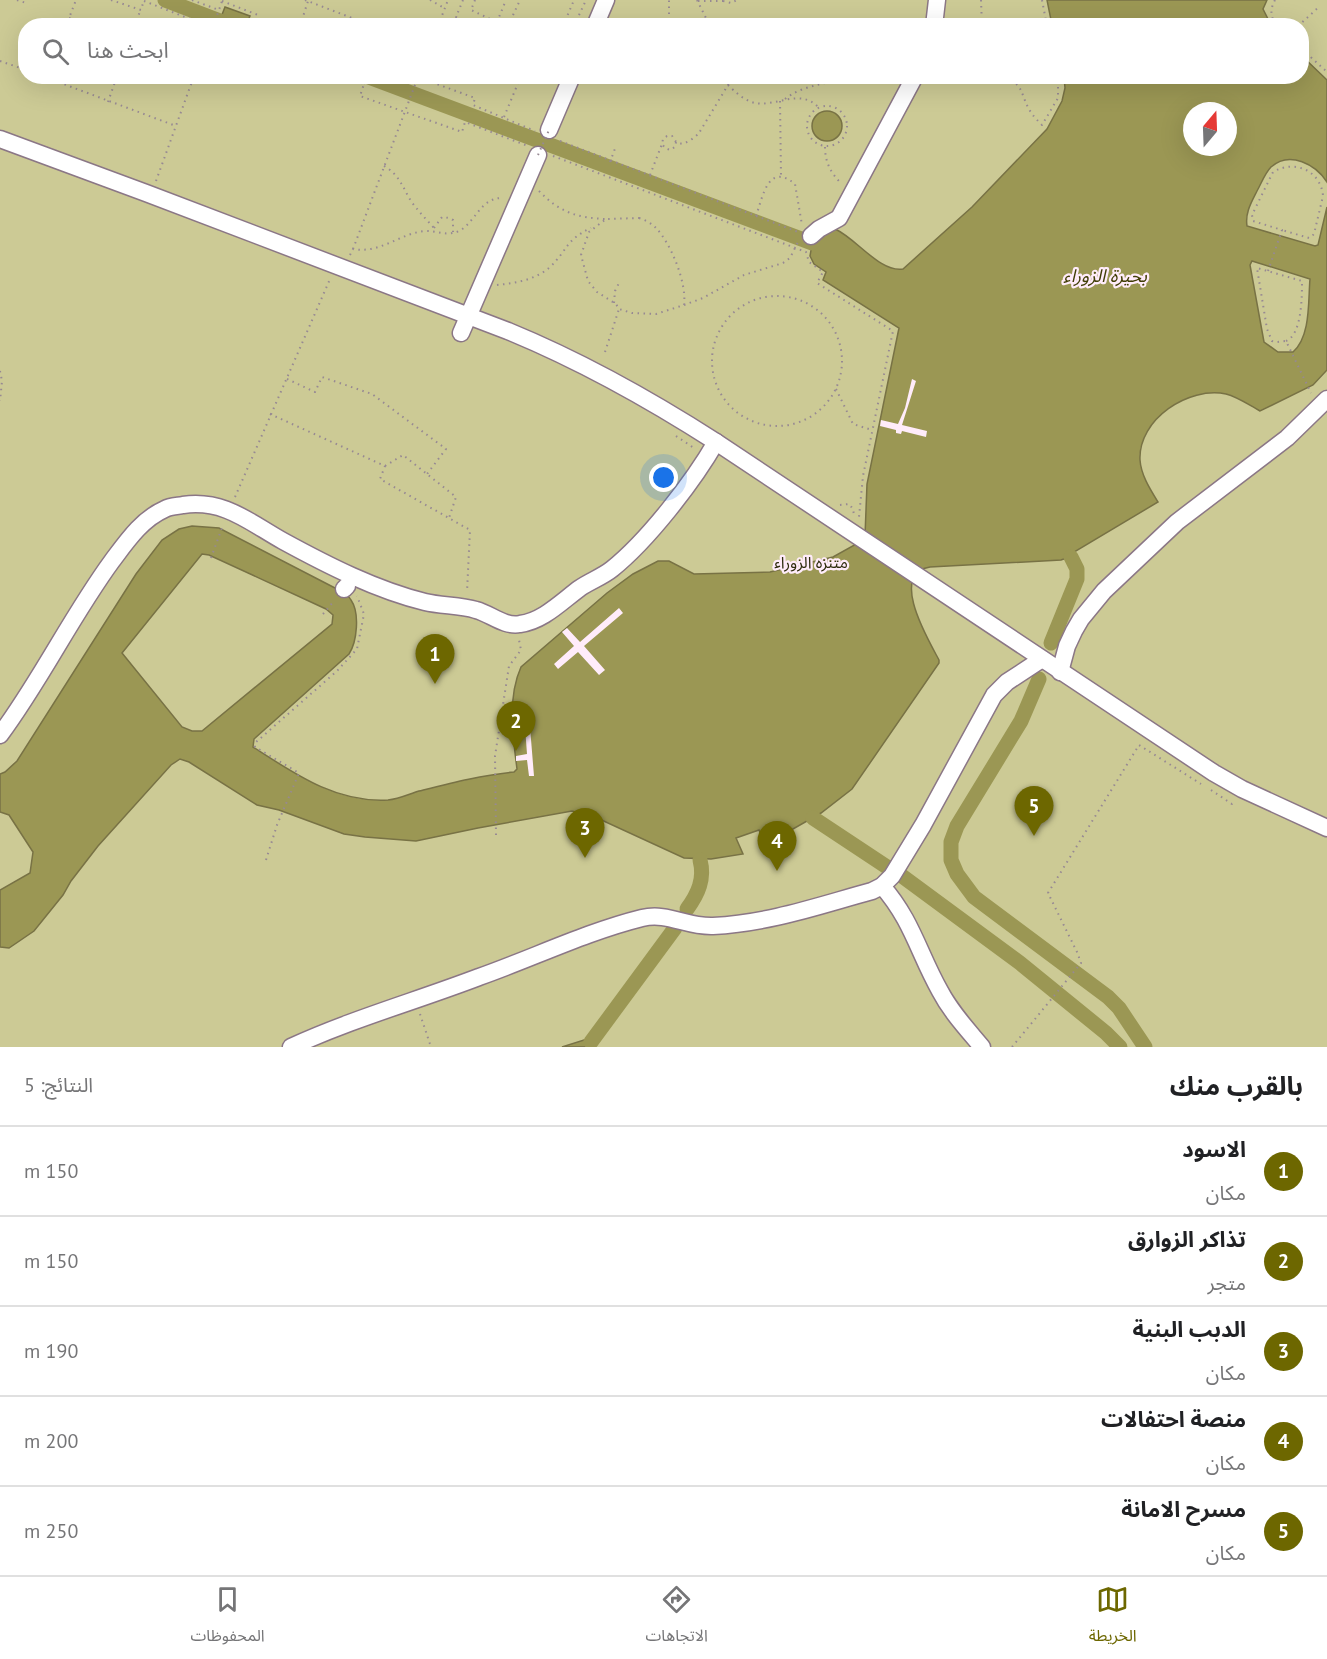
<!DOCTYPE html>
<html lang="ar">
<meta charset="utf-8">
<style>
:root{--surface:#fff;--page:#f6f6f6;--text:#202124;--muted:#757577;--line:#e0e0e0;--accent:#6d6700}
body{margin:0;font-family:"PT Sans","Noto Sans Arabic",sans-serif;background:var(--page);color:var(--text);direction:rtl}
.compass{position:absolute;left:1183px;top:102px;width:54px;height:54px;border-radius:50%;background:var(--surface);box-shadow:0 6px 24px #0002;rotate:19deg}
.you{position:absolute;left:664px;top:478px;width:21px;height:21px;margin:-15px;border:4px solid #fff;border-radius:50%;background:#1a73e8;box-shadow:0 0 0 9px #1a73e833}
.badge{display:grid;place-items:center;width:39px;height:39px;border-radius:50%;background:var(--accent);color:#fff;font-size:20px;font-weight:700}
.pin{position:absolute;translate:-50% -50px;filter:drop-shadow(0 2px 3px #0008)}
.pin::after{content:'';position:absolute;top:32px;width:21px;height:18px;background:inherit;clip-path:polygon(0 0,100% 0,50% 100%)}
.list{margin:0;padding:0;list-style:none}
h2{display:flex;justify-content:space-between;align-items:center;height:78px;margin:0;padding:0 24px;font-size:26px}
h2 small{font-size:20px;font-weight:400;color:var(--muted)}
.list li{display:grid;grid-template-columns:39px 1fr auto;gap:18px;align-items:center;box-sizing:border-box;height:90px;padding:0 24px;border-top:2px solid var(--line)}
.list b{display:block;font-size:22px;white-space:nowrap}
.list p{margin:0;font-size:20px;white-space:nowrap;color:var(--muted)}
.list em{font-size:20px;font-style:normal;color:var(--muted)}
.icon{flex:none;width:33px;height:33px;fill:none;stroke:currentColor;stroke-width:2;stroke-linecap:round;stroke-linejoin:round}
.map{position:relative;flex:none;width:1327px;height:1047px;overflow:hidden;direction:ltr}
.search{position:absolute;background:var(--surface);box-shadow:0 6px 24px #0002;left:18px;right:18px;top:18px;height:66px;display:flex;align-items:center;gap:15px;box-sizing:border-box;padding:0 21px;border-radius:24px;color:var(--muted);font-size:22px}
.sheet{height:528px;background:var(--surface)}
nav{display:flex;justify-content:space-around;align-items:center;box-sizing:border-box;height:84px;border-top:2px solid var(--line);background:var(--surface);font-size:16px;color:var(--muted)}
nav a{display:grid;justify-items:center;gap:3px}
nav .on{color:var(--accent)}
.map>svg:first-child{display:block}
</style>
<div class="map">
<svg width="1327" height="1047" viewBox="0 0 1327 1047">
<rect width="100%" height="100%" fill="#ffecfa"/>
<path fill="#ccca95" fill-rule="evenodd" d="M0 0H1327V1047H0ZM26 26H1302V76H26ZM1192 111H1228V147H1192Z"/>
<g fill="#9b9754" stroke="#787245" stroke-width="1.5" fill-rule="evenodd">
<path d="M1047 0H1267L1263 9 1271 25H1052Z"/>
<path d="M225 7 250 16 248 21 260 25H218Z"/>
<path d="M1302 56 1327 80V182C1316 165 1290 150 1271 167 1265 173 1261 184 1257 191 1251 203 1245 213 1247 226L1315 246 1318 245 1327 207V370L1313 385 1260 411C1249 405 1238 397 1226 394 1189 386 1138 419 1140 460 1141 475 1150 489 1158 502L1074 552 1075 555 1061 560 930 567C888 573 929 641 939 660V663L852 789 821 813 765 845 759 830 736 838 743 854 711 859 684 858 595 817 572 811 478 828 416 841 365 837 344 834 279 810 257 805 189 762 180 759 171 765 98 846 71 881 63 895 34 931 9 948 0 947V890L30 873 33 852 9 815 0 812V774L5 772 17 761 136 574 162 540 179 529 192 526 219 528 335 588C341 591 348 594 351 600 360 613 357 642 349 654L254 739 253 747C295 774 336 803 388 800 399 799 409 794 419 791 451 783 482 775 514 772L517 769C513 737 507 698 521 667L607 593 633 574 658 561H669L694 574 770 572 833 557 860 542 865 536 867 484 899 328 823 280 826 272 814 264 810 256 813 239 835 229C856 238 880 273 903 269L972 207 1047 129 1062 101 1065 88 1064 77 1302 76ZM1192 111H1228V147H1192ZM1252 261 1310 279C1308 301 1311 336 1293 352H1278L1264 342 1250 265ZM202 554 209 555 326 609 333 615 332 624 202 731H192L182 727 122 653Z"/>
<circle cx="827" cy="126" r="15"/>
<path d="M587 1039 595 1045 594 1047H562Z"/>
</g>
<g fill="#ffecfa">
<path d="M912 379 916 381 902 425 927 431 926 437 902 431 901 434 896 433V430L880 426 881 420 898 424 905 408Z"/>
<path d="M619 608 623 613 584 646 605 670 599 675 578 652 558 669 554 664 574 646 562 632 567 628 580 642Z"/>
<path d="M525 727H530L534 776H529L527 760 516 761V756L527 754Z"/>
</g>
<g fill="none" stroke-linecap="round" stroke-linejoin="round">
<g stroke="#9b9754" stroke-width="15">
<path d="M165 0 220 21"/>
<path d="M366 76 812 243"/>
<path d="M1051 643 1077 579V569L1071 557"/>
<path d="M1039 679 1021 721 957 826 951 842V860L957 874 974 897 1108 997 1119 1008 1145 1047"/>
<path d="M813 818 887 867"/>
<path d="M902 876 1020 963 1106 1033 1120 1047"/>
<path d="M687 909C698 894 705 879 700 860"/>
<path d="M591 1042 675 928"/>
</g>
<defs>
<g id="street">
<path d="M595 26 606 0"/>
<path d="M934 26 937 0"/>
<path d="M549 130 572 76"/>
<path d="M0 139 146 193 508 331C581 361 649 399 716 442L1214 773 1242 789 1327 828"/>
<path d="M811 236 819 229 839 218 915 76"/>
<path d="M461 333 538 155"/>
<path d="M344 589 347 586"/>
<path d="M1060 672 1067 646 1074 631 1081 619 1104 591 1177 522 1287 438 1327 399"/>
<path d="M0 735C41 680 71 617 112 561 127 541 142 519 165 509 170 506 178 506 183 505 224 499 249 522 283 541 327 565 376 590 425 602 442 606 460 605 476 610 491 614 504 627 520 624 543 621 561 602 580 588 590 581 602 577 612 569 648 540 693 482 716 442"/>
<path d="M882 886C912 920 919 954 940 991 951 1012 967 1029 982 1047"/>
<path d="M291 1047C352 1019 416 1001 479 977 533 958 586 932 642 918 668 912 686 927 713 926 770 923 817 906 872 891L882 886 892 876 923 825 994 695 1007 682 1042 659"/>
</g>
</defs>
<use href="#street" stroke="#8b7786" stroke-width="19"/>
<g stroke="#978993" stroke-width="2" stroke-dasharray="1.5 4.5" stroke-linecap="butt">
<path d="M17 0 26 3"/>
<path d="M111 0 141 10 144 0"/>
<path d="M192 0 219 10 222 1"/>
<path d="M305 0 352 18"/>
<path d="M430 0 444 8"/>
<path d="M463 0 456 17 477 26"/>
<path d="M475 0 471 10 505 26"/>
<path d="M697 0 710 26"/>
<path d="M981 0 982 26"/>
<path d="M1042 0 1047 26"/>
<path d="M1275 0C1270 9 1270 17 1277 26"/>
<path d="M144 1 208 26"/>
<path d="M222 1 258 15 257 20 266 23V26"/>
<path d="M698 1H723"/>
<path d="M723 1 731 3 737 0"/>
<path d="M69 18 91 26"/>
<path d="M613 21 622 25"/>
<path d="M497 22 506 0"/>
<path d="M66 26 76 0"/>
<path d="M135 26 140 11"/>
<path d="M213 26 219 10"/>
<path d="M300 26 308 1"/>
<path d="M349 26 352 18 375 26"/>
<path d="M438 26 448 0"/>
<path d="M508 26 520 0"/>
<path d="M563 26 574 0"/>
<path d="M574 26 586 0"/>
<path d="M669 26V0"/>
<path d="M1298 26 1320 6"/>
<path d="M1302 49 1327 72"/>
<path d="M0 61 26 70"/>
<path d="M42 76 176 126"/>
<path d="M344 76 364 84 360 96 462 132 465 122 528 146"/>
<path d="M415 76 475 98 473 105 535 131"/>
<path d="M544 76 555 81"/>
<path d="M624 76 631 80 636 76"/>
<path d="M1000 76C1025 84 1019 91 1029 109 1032 115 1037 120 1042 125L1058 98V76"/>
<path d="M364 84 367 76"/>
<path d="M728 85C735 92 745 101 755 103 776 107 800 88 818 107"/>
<path d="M785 99C804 84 827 85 848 76"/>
<path d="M780 101 781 176"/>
<path d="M108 102 117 76"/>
<circle cx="827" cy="126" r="20"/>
<path d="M504 117 521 76"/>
<path d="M560 141 798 232"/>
<path d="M676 142 675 147 670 150 665 148 662 144 663 139 667 136H672C674 138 675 142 678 143 685 146 695 137 699 133L728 85 730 76"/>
<path d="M825 147C825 162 831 174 842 184"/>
<path d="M553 156 806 252 809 262 823 272 817 283 893 331 863 476 859 517"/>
<path d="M610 162 616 146"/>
<path d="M384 166C399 174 403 188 411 201 418 211 426 219 434 228V231"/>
<path d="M650 175 662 144"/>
<path d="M156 181 194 76"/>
<path d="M539 191C559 212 577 218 606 219"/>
<path d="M756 216C763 196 768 162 795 184L802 225"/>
<path d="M639 218C645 220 651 223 655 227 671 243 687 283 684 305L656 314 632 313 619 309 616 304 597 292 588 281 581 255 589 232 606 219Z"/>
<path d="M434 228 442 217 449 218 453 220V232"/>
<path d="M353 249 418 77"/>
<path d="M350 255 353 249C380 254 399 234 424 231 437 230 446 237 459 231 476 222 480 198 502 198"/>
<path d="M1268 271 1282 230 1253 221 1252 215 1273 172C1295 159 1321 171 1323 196L1314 234 1311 237 1309 238 1282 230"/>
<path d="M497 285C516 283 535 280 550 267 568 250 565 240 591 228"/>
<circle cx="777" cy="361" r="65"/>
<path d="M614 303 615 291 620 281"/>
<path d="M684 305 703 298 744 275 783 263 790 258 798 242"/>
<path d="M1286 341C1302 335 1302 296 1302 281L1257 268 1267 329 1272 341 1277 342 1286 341 1311 393"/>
<path d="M605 352 619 309"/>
<path d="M0 371 2 381 0 401"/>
<path d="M287 379 315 392 322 377 372 394 446 449 427 474"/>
<path d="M836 389 853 424 872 430"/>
<path d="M270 414 385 466 380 479 470 530 467 592"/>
<path d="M676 436 694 448"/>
<path d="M385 466 403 455 456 497 449 518"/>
<path d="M235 497 330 279"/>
<path d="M840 505 849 504 853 509 854 515"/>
<path d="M211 558 223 525"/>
<path d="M323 614 334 601"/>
<path d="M1211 790 1232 804 1233 802"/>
<path d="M496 835 495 756 509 666 521 650 519 640"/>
<path d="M266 860 277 825 299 773 255 747V743L337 671 357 649 364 614 357 596"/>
<path d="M420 1014 431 1047"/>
<path d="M1012 1047 1081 963 1077 952 1048 893 1139 745 1201 784"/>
</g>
<use href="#street" stroke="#fff" stroke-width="16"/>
<path stroke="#978993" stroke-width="2" stroke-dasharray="1.5 4.5" stroke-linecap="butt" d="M538 155 549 130"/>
</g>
<g text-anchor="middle" stroke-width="4.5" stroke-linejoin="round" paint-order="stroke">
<g font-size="16" fill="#2f2d0e" stroke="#ffecfa">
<text x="811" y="568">متنزه الزوراء</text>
</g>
<g font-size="18" font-style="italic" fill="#403d05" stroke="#ffecfa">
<text x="1105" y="282">بحيرة الزوراء</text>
</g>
</g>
</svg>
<svg class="compass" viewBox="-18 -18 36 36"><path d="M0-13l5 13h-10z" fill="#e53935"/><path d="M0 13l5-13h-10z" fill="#757577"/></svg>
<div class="you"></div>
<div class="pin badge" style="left:435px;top:684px">1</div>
<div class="pin badge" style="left:516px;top:751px">2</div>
<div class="pin badge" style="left:585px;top:858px">3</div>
<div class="pin badge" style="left:777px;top:871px">4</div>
<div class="pin badge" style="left:1034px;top:836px">5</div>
<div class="search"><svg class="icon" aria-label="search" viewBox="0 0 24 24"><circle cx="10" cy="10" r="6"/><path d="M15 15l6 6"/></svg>ابحث هنا</div>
</div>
<section class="sheet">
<h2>بالقرب منك<small>النتائج: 5</small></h2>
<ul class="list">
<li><span class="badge">1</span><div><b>الاسود</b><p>مكان</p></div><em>150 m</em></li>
<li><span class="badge">2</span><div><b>تذاكر الزوارق</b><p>متجر</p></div><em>150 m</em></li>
<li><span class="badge">3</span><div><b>الدبب البنية</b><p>مكان</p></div><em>190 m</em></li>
<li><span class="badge">4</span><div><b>منصة احتفالات</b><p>مكان</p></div><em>200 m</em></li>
<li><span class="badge">5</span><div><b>مسرح الامانة</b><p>مكان</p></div><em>250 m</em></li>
</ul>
</section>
<nav>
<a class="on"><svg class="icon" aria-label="map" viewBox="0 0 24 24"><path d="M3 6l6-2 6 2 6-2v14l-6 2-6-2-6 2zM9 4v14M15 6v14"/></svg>الخريطة</a>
<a><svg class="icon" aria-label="directions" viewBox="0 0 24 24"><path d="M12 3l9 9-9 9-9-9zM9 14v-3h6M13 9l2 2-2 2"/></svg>الاتجاهات</a>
<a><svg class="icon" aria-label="saved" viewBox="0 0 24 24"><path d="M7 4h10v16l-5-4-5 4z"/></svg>المحفوظات</a>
</nav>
